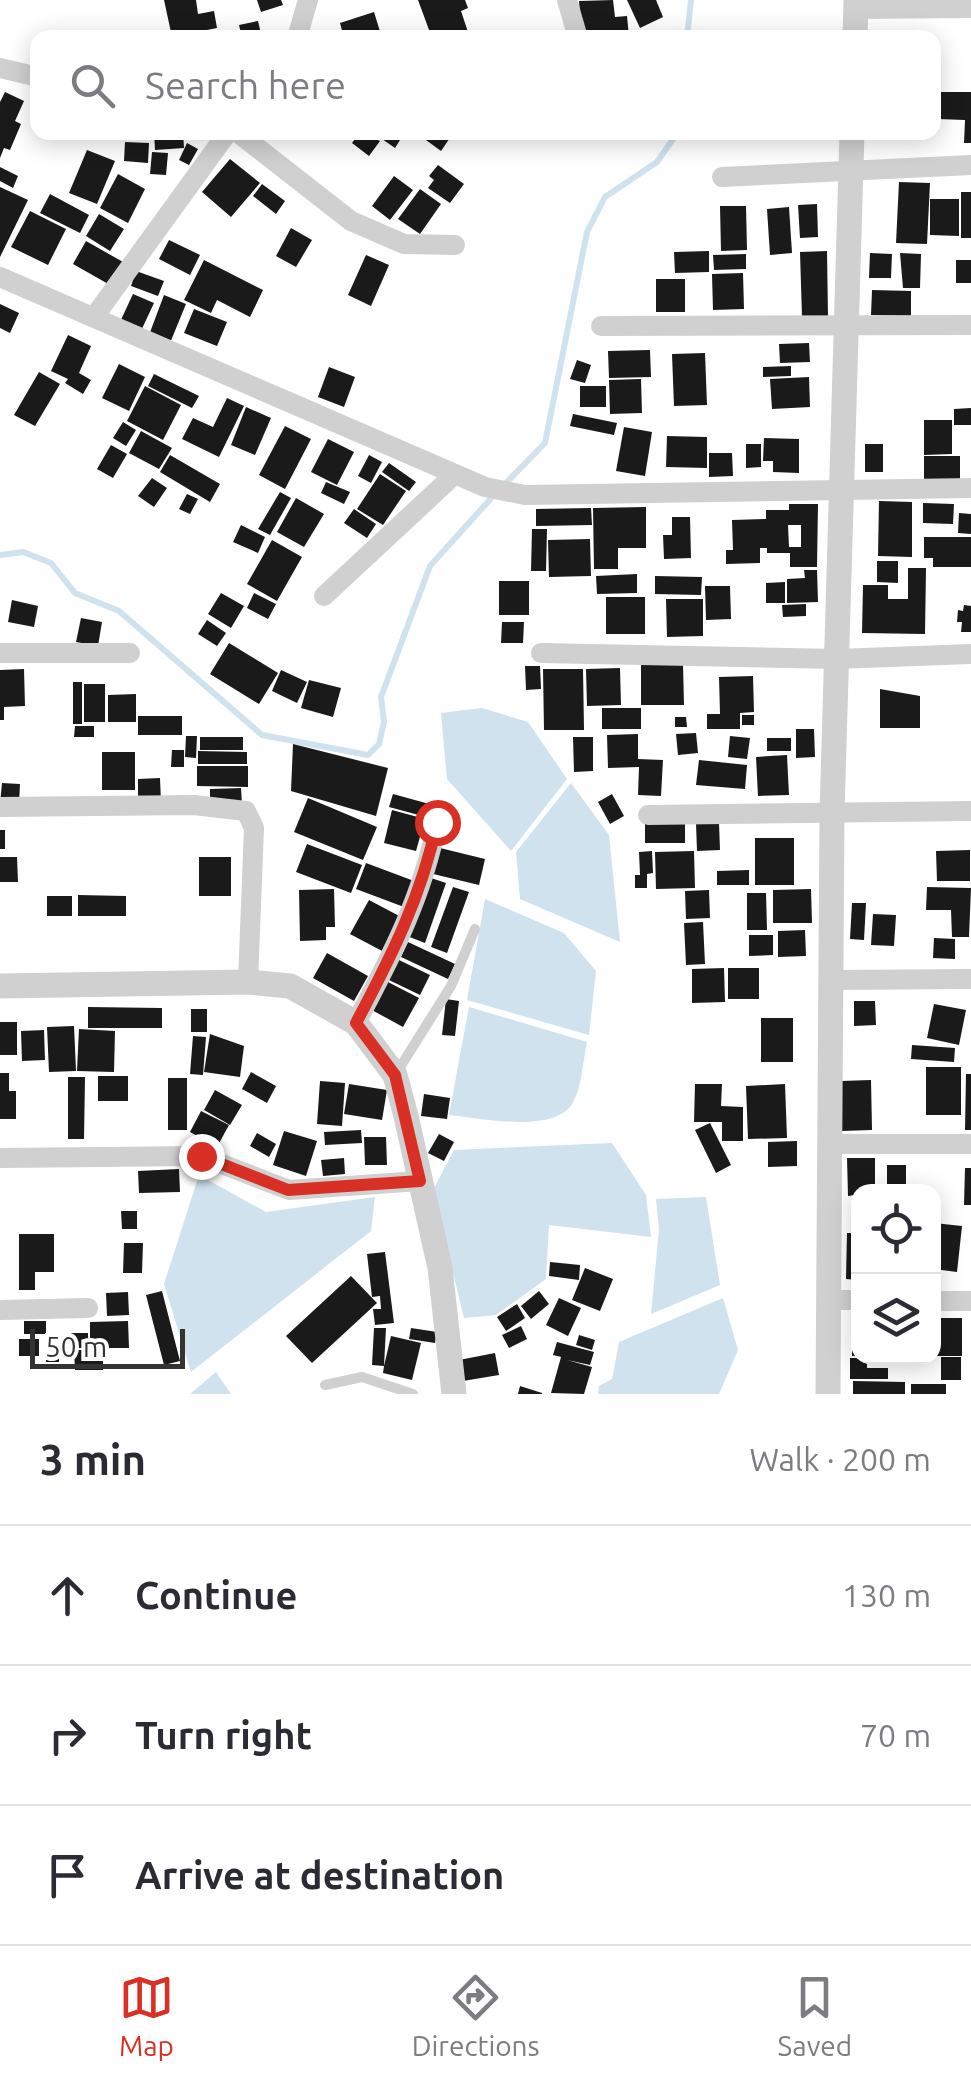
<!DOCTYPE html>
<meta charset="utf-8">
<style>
:root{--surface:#fff;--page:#f7f7f7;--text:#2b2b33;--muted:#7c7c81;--line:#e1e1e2;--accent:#d93025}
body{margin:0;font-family:Ubuntu,sans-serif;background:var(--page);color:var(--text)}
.controls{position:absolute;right:30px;bottom:30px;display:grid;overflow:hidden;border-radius:20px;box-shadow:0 5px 25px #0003}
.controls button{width:90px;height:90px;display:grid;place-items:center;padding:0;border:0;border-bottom:2px solid var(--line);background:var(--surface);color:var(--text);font:50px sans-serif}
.scale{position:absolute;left:30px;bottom:25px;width:155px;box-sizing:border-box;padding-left:10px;border:5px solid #333;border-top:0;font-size:28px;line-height:35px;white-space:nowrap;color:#333;-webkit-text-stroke:8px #fff;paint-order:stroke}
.stop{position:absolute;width:30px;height:30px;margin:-22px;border:8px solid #d93025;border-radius:50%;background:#fff}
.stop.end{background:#d93025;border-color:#fff;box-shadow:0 2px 10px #0008}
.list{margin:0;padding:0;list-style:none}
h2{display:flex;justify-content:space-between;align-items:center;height:130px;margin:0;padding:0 40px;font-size:42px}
h2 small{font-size:32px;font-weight:400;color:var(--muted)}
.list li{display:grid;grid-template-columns:65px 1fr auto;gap:30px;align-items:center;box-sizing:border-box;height:140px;padding:0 40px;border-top:2px solid var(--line)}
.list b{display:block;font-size:38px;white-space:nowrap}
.list em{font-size:32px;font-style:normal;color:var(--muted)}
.icon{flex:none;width:55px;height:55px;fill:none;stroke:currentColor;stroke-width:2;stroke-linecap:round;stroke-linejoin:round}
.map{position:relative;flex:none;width:971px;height:1394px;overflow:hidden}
.search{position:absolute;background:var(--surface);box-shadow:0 5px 25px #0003;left:30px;right:30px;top:30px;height:110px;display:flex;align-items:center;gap:25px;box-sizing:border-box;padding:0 35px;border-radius:20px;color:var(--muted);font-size:38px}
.sheet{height:550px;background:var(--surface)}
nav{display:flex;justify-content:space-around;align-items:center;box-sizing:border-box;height:140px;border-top:2px solid var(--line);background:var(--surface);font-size:28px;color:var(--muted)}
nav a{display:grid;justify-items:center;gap:5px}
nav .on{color:var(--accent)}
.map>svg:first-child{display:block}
</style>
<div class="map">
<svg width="971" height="1394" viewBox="0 0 971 1394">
<rect width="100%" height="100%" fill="#fff"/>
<g fill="#cfe2ee">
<path d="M482 708 528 722 567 779 511 851 447 779 441 713Z"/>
<path d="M571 783 609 835 620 942 520 899 516 852Z"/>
<path d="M485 899 564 933 596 971 589 1035 467 1000Z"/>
<path d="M469 1007 587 1042C583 1060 582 1088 572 1104 553 1134 480 1118 449 1115Z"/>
<path d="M612 1143 646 1195 651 1237 549 1225 546 1279 496 1315 464 1318 433 1190 454 1150Z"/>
<path d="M199 1175 266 1212 375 1197 371 1231 191 1372 164 1284Z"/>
<path d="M706 1197 720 1285 651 1314 659 1229 656 1199Z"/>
<path d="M723 1298 738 1350 719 1394H598L599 1386 612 1379 619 1342Z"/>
<path d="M216 1372 231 1394H190Z"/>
</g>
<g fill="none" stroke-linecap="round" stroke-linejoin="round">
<g stroke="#cfe2ee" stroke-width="6">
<path d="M687 38 691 0"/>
<path d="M503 486 545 443 587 232 605 197 657 162 678 132"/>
<path d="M0 555 23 552 51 563 75 593 119 611 262 735 368 755 379 744 384 722 381 697 430 566 494 495"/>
</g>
</g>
<g fill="#1a1a1a" fill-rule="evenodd">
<path d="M164 0H196L198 14 214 11 217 28 172 37Z"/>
<path d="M257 0H281L283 5 261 12Z"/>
<path d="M418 0H465L468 8 461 11 470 38H432Z"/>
<path d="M613 0 615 17 627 16 629 37 582 38 579 1Z"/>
<path d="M627 0H656L663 17 640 28Z"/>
<path d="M374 12 382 38H344L340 23Z"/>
<path d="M258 21 262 38H242L239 25Z"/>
<path d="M5 92 24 101 15 121 21 124 10 150 4 148 0 158V102Z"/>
<path d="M938 92H971V143H964L965 120 937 119Z"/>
<rect x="130" y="132" width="19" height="8"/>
<path d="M154 132H183L184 148 155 150Z"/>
<path d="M360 132 380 141 369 156 352 143Z"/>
<path d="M372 132H405L395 148Z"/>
<path d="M415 132H454L441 151Z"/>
<path d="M125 142 149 143 148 163 124 161Z"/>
<path d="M187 143 198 149 189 165 179 160Z"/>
<path d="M87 150 115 161 97 204 69 193Z"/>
<path d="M152 152 168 153 166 175 150 174Z"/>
<path d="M230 159 260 183 231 217 202 192Z"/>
<path d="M438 165 464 184 450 203 428 188 434 180 429 176Z"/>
<path d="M0 167 18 176 13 188 0 181Z"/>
<path d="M118 174 145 189 128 223 100 208Z"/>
<path d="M394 176 413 190 390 220 372 206Z"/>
<path d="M899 182 930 183 927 244 896 243Z"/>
<path d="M262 184 285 201 276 214 253 196Z"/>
<path d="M0 187 28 200 0 257Z"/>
<path d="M420 189 441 204 420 234 398 219Z"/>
<rect x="961" y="192" width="10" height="46"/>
<path d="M50 194 89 215 80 233 40 213Z"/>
<path d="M930 199H959V236L930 235Z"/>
<path d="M817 204 818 237 800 238 798 205Z"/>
<path d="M720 206H746L747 250 721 251Z"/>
<path d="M789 207 792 253 770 255 767 209Z"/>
<path d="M30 211 66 229 48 265 11 247Z"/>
<path d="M99 214 124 229 110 251 86 236Z"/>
<path d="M291 228 312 240 296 267 276 256Z"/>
<path d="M169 240 200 255 190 275 159 259Z"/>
<path d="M86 241 123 262 110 285 73 264Z"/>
<path d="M709 251V272L675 273 674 252Z"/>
<path d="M827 251 828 317H802L800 252Z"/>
<path d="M870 253 892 254 891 278H869Z"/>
<path d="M900 253 921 254 920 288H903Z"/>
<path d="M746 254V269L714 270 713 255Z"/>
<path d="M366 255 389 265 371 306 348 295Z"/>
<path d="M204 260 263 290 250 317 217 300 211 313 184 300Z"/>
<rect x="956" y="260" width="15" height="23"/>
<path d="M136 271 164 281 158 296 131 286Z"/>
<path d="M743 273 744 309 713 310 712 274Z"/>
<rect x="656" y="279" width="29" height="33"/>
<path d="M872 290 911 291V316L871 315Z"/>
<path d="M133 294 154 303 140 333 119 324Z"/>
<path d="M164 295 186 304 170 343 149 335Z"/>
<path d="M0 304 19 313 10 333 0 328Z"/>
<path d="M194 309 227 322 217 346 184 333Z"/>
<path d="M68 335 91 346 79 373 91 380 83 394 65 383 68 379 51 371Z"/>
<path d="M809 343 810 362 780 363 779 344Z"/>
<path d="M650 350 651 377 609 378 608 351Z"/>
<path d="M705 353 707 405 674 406 672 354Z"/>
<path d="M577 360 591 365 585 383 570 379Z"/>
<path d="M119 364 145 377 129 411 102 398Z"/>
<path d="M791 366V376L763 377V367Z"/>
<path d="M329 367 355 377 344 407 318 397Z"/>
<path d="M39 372 60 384 35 426 14 415Z"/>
<path d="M154 374 199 396 192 408 148 386Z"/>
<path d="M809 377 810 407 772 409 770 379Z"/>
<path d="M641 379 642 413 610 414 609 380Z"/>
<path d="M145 386 181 405 163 440 127 421Z"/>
<rect x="580" y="386" width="26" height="21"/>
<path d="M227 398 244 406 219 457 182 439 193 418 213 427Z"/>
<path d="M246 407 271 418 255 455 231 445Z"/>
<path d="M971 408V425H954V409Z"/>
<path d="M573 414 617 423 614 435 570 426Z"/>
<path d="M924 420H952V454L924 455Z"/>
<path d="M123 422 136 430 126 446 113 438Z"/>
<path d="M285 426 311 439 285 489 259 475Z"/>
<path d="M624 427 652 432 645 476 616 471Z"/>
<path d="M141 431 172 448 159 469 129 453Z"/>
<path d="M667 436 707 437V468L666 467Z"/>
<path d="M764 438 799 439V473L773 472V461H763Z"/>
<path d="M328 439 354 452 337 485 311 472Z"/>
<path d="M746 444H761V467L746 468Z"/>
<rect x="865" y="444" width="18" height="28"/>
<path d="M111 445 127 454 113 478 97 469Z"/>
<path d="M709 453H732L733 476 709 477Z"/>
<path d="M170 455 220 484 210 502 160 472Z"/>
<path d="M369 455 382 462 371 483 358 476Z"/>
<rect x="924" y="456" width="36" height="23"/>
<path d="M389 463 416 482 409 491 382 472Z"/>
<path d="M380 474 406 491 383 525 357 509Z"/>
<path d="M152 478 167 488 154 507 138 496Z"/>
<path d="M326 482 350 492 344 504 321 493Z"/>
<path d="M280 492 291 498 270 535 258 529Z"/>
<path d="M187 494 198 499 190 514 179 509Z"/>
<path d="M296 498 324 514 304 547 277 532Z"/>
<path d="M879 501 912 502V557L878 556Z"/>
<path d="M923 503 954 504 953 524 923 523Z"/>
<path d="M789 504H818L817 567H790V553H767V548H760V563L726 564V550H733L732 520 766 519V510H789ZM788 525H801V547H789Z"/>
<path d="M646 507V548H618V569H594L593 508Z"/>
<path d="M591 508 592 525 536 526V509Z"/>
<path d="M354 509 376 524 367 538 344 523Z"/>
<path d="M959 513 971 514V534L958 533Z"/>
<path d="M672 517H690L691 558 664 559 663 535H672Z"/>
<path d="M241 525 265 537 258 553 233 542Z"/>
<path d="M532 529H547L546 571H531Z"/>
<path d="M924 537H971V567H933V558H924Z"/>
<path d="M590 539 591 576 549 577 548 540Z"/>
<path d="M272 540 302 557 277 601 247 584Z"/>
<path d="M877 561H898V583L877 582Z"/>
<path d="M908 568H926L925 634 862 633 863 585H888V599H908Z"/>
<path d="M804 570H817L818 602 787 603V579L805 578Z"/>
<path d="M637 574V593L597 594 596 576Z"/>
<path d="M655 576 702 577 701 595 655 594Z"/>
<rect x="499" y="581" width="30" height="34"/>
<path d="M785 582V603H766V583Z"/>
<path d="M705 586H730L731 619 706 620Z"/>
<path d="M221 593 244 606 231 628 208 614Z"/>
<path d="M254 593 276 604 268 619 247 608Z"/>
<rect x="606" y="597" width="39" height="37"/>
<path d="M666 599H703V636L667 637Z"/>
<path d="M12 600 38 606 34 627 8 622Z"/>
<path d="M806 604V616L783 617 782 605Z"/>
<path d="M964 605 971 606V632H961L962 622H957L958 610 963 611Z"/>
<path d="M81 618 102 622 98 646 76 642Z"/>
<path d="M207 620 226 633 217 646 198 634Z"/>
<path d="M502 622H524L523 643H501Z"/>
<path d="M229 643 278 673 259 704 210 674Z"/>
<path d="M641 664H683L684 705H641Z"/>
<path d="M525 666H540L541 689 526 690Z"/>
<path d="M620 668 621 705 587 706 586 669Z"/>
<path d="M24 669 25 706 4 707V720H0V670Z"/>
<path d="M543 669H583L584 730H544Z"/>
<path d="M281 670 307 682 297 703 272 691Z"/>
<path d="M753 676 754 712 740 713V729H707V714H720L719 677Z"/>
<path d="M309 680 341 688 333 717 301 708Z"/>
<rect x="73" y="682" width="9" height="42"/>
<rect x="84" y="684" width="21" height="38"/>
<path d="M880 689 920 696V728H880Z"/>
<path d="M136 694V722H108V695Z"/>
<rect x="602" y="708" width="39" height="21"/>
<rect x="742" y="715" width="12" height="10"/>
<rect x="138" y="716" width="44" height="19"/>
<path d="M675 717H686L687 727H675Z"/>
<path d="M75 726H94V737H74Z"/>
<path d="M796 729H814L815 757 796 758Z"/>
<path d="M696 733 698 753 678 755 676 734Z"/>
<path d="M638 734V759L663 760 661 796 638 795 639 767 608 768 607 735Z"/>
<path d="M186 736H197L196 758 185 757Z"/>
<path d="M730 736 750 738 747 759 728 757Z"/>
<rect x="200" y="737" width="43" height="13"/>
<path d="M573 737H593V771L574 772Z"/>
<rect x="767" y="738" width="24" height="13"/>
<path d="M293 744 388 768 376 816 291 791Z"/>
<path d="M172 750H184V767H171Z"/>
<path d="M198 751 247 752V764H198Z"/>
<rect x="102" y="752" width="33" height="38"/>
<path d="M787 755 789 795 758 796 756 757Z"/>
<path d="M699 760 747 765 745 789 696 785Z"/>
<path d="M197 766H248V787L197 786Z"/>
<path d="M160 778 161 802H138V779Z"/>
<path d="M2 783 20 784 19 804H0Z"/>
<path d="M241 788 242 804H210V789Z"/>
<path d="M393 794 433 805 430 818 389 807Z"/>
<path d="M612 794 624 816 610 824 598 802Z"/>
<path d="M308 798 377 827 363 860 294 832Z"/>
<path d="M392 810 425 819 416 851 384 843Z"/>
<path d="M696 823H719L720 850 697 851Z"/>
<rect x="645" y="824" width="40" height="19"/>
<rect x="0" y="830" width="5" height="19"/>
<rect x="755" y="838" width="39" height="47"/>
<path d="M307 844 362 865 351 893 296 872Z"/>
<path d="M436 847 485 859 479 885 429 873Z"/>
<path d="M970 850V881H937L936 851Z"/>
<path d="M652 851 653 873 647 874V888H635V875H640L639 852Z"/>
<path d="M694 851 695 888 656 889 655 852Z"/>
<path d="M0 857H17L18 882H0Z"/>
<rect x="199" y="857" width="32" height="39"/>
<path d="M366 863 414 881 404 907 356 889Z"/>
<path d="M749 870V885H717V871Z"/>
<path d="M428 877 446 883 425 943 407 936Z"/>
<path d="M453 887 469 892 447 953 431 947Z"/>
<path d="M927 887 971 888 969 937H952L951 910H926Z"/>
<path d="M334 889 335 927H326V940L300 941 299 890Z"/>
<path d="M811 889 812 923H773V890Z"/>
<path d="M709 890 710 918 686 919 685 891Z"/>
<path d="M747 893H766L767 930H747Z"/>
<path d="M78 895 126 896V916H78Z"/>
<rect x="47" y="896" width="25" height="20"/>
<path d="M369 900 403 918 384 952 350 934Z"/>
<path d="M852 903H866L864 940 850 939Z"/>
<path d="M873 914 896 915 894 946 871 945Z"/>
<path d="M703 922 705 964 686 965 684 923Z"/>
<path d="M805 930 806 956 778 957V931Z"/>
<path d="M749 935H773V955L749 956Z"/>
<path d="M934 938 955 939V959L933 958Z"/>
<path d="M408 942 455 964 448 979 401 957Z"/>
<path d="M327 953 368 976 354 1001 313 978Z"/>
<path d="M399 960 430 975 420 995 389 980Z"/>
<path d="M724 968 725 1002 692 1003V969Z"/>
<rect x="728" y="968" width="31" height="31"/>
<path d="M386 981 419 998 403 1027 370 1009Z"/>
<path d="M446 999 459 1001 455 1036 442 1035Z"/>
<path d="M854 1001H875L876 1025 854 1026Z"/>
<path d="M934 1004 966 1010 959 1045 927 1038Z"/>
<path d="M88 1007 162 1008V1028H88Z"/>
<rect x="191" y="1009" width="16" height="23"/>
<rect x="761" y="1018" width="32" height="44"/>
<rect x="0" y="1022" width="17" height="33"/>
<path d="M74 1026 76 1071 49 1072 47 1027Z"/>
<path d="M79 1029 115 1031 114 1072 77 1071Z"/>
<path d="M44 1030 45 1060 22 1061 21 1031Z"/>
<path d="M210 1034 244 1046 240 1077 204 1072Z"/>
<path d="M193 1036 206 1037 203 1075 190 1074Z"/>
<path d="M912 1045 955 1048 954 1062 911 1059Z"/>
<rect x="926" y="1067" width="35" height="48"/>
<path d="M251 1072 276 1086 267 1103 242 1089Z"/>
<path d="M0 1073H9V1091H16V1119H0Z"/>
<path d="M966 1074H971V1130H965Z"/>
<rect x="98" y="1076" width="30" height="25"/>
<path d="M68 1077H85L84 1139H68Z"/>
<rect x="168" y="1078" width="19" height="52"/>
<path d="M871 1080 872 1130 842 1131 841 1081Z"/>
<path d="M320 1081 345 1083 342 1126 317 1124Z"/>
<path d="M349 1084 387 1090 382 1120 344 1114Z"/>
<path d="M695 1084H722L721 1106 743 1107V1141H722V1122H694Z"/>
<path d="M785 1084 787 1138 748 1139 746 1086Z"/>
<path d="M215 1090 242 1105 230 1125 204 1110Z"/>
<path d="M424 1094 450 1098 447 1119 421 1116Z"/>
<path d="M201 1111 229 1125 217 1147 190 1132Z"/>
<path d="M710 1123 731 1165 716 1173 695 1130Z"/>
<path d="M361 1130 362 1143 325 1145 324 1132Z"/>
<path d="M284 1131 317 1141 306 1176 273 1165Z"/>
<path d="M257 1133 276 1144 269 1157 250 1146Z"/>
<path d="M439 1134 454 1142 444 1161 428 1153Z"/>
<path d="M364 1137H386L387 1165H365Z"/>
<path d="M797 1141V1166L768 1167V1142Z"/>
<path d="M344 1158 345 1174 323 1176 321 1160Z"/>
<path d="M847 1158H875V1192L848 1196Z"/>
<rect x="887" y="1165" width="19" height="21"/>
<path d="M965 1168H971V1205H964Z"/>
<path d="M179 1169 180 1192 139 1193 138 1171Z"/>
<rect x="851" y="1207" width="7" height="15"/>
<path d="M121 1211H137V1229H122Z"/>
<path d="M934 1223 962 1226 957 1272 934 1269Z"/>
<path d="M847 1233H858V1280L846 1279Z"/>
<path d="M19 1234H54V1272H35V1290H19Z"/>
<path d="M124 1243H143L142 1273H123Z"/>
<path d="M385 1252 394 1323 375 1325 373 1309H381L380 1296 372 1297 367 1254Z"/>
<path d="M550 1262 580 1265 579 1280 549 1276Z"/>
<path d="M585 1268 613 1279 600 1311 572 1300Z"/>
<path d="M351 1276 377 1303 312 1363 286 1336Z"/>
<path d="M162 1291 180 1361 164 1365 146 1295Z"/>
<path d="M539 1291 549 1304 531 1319 521 1306Z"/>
<path d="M128 1292 129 1315 107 1316 106 1293Z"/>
<path d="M559 1298 581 1308 568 1336 546 1325Z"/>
<path d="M517 1304 525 1318 506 1331 497 1317Z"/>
<rect x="852" y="1317" width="6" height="39"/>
<rect x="934" y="1318" width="28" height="38"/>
<rect x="24" y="1321" width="22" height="13"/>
<path d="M128 1321 129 1348H90V1322Z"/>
<path d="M521 1326 527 1339 509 1348 502 1335Z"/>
<path d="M374 1328H386L384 1366 391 1336 421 1343 412 1380 383 1373 384 1366 372 1365Z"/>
<path d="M411 1328 437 1332 435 1343 409 1339Z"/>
<path d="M71 1333H88V1348H72Z"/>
<path d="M579 1335 595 1340 592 1350 576 1345Z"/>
<rect x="19" y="1339" width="20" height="17"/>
<path d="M557 1342 594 1352 590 1365 567 1360 592 1367 584 1394 551 1393 561 1357 553 1355Z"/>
<rect x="46" y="1344" width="13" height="18"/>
<path d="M74 1350H103V1370H75Z"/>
<path d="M495 1353 499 1375 463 1381 459 1360Z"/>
<rect x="941" y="1357" width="20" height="23"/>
<path d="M850 1358H867V1368H888V1379H850Z"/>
<path d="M853 1381 905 1382V1394H853Z"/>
<rect x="911" y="1384" width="35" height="10"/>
<path d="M520 1386 542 1393V1394H518Z"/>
</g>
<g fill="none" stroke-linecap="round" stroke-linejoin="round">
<g stroke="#d0d0d0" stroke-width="10">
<path d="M397 1072 451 986 475 929"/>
<path d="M325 1385 362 1377 413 1394"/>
</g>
<g stroke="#d0d0d0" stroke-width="20">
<path d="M567 0 578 38"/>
<path d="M856 9 971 8"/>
<path d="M297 38 308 0"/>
<path d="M0 68 38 77"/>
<path d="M237 132 351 221 404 244 455 245"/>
<path d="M722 177 971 165"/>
<path d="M0 277 485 487 525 495 971 488"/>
<path d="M94 317 228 132"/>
<path d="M601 326 971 325"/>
<path d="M324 596 454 475"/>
<path d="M0 653H130"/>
<path d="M541 653 837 659 971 654"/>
<path d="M0 807 194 805 246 811 254 828 248 982"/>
<path d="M648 815 971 811"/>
<path d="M830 980 971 979"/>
<path d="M356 1023C391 957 423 896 437 822"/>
<path d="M829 1144H971"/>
<path d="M0 1158 201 1156 289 1190 420 1181"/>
<path d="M828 1300H858"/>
<path d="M934 1301H971"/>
<path d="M0 1310 88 1308"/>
</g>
<g stroke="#d0d0d0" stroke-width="25">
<path d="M855 38 856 0"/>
<path d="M0 986 248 982 290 986 356 1023 395 1075 406 1116 440 1268 454 1394"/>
<path d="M828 1394 832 813 852 132"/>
</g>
</g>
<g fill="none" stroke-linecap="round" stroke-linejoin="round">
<path stroke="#d93025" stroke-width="12" d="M201 1156 288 1190 420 1181 395 1075 356 1023C391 957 422 896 437 822"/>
</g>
</svg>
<div class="controls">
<button><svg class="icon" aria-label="locate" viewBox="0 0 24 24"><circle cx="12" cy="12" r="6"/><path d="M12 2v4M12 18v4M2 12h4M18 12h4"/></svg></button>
<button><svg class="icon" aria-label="layers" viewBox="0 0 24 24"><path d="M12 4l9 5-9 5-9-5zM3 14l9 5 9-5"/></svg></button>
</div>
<div class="scale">50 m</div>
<div class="stop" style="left:437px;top:822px"></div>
<div class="stop end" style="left:201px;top:1156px"></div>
<div class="search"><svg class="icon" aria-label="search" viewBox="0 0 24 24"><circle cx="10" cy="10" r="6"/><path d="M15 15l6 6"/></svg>Search here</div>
</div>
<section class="sheet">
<h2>3 min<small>Walk · 200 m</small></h2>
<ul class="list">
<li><svg class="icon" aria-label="ahead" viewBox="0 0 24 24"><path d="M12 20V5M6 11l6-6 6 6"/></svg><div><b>Continue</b></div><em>130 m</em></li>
<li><svg class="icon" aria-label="right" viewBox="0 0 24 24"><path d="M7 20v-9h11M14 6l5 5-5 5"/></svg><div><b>Turn right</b></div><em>70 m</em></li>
<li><svg class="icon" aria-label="arrive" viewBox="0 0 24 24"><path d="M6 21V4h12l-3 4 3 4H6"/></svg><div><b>Arrive at destination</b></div></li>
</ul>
</section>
<nav>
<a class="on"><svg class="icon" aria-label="map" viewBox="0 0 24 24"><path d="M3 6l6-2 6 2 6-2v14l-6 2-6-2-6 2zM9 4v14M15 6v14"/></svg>Map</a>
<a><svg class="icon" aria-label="directions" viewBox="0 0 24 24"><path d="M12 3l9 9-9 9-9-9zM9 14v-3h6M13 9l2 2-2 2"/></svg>Directions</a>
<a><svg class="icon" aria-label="saved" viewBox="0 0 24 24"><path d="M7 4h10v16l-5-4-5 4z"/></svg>Saved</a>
</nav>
